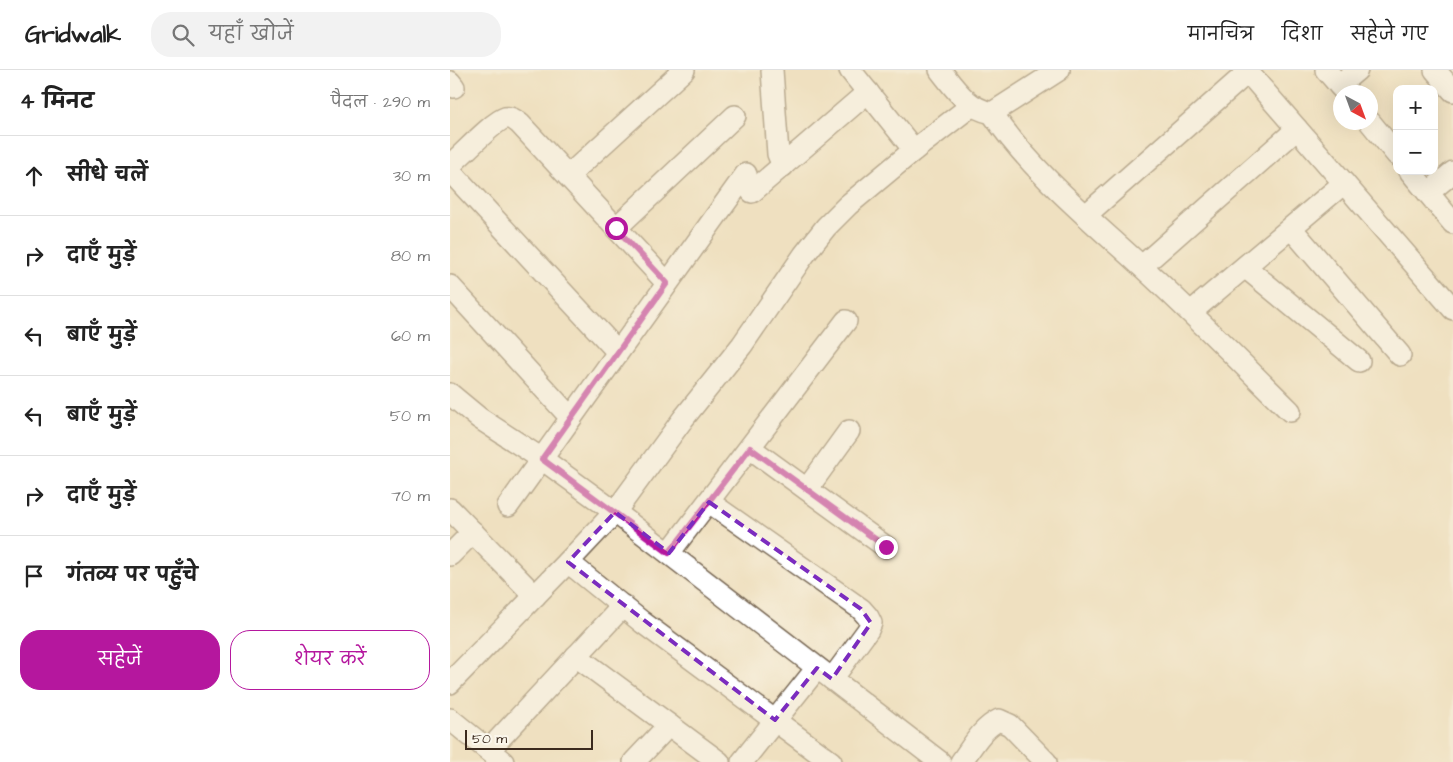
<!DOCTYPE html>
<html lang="hi">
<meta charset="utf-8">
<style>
:root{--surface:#fff;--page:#f2f2f2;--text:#222;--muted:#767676;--line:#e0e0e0;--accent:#b5179e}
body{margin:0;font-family:"Architects Daughter","Playpen Sans Deva",sans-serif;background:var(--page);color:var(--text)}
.controls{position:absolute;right:15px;top:15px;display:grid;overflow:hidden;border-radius:10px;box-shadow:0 5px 20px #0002}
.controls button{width:45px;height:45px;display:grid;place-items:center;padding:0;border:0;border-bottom:1px solid var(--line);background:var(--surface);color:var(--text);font:25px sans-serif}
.compass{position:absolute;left:883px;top:15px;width:45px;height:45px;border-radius:50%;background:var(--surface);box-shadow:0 5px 20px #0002;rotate:139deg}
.scale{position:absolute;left:15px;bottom:12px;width:128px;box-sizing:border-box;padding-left:5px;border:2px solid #3b2a1e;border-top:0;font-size:14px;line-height:18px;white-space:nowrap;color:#3b2a1e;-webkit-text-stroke:4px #fbf7ec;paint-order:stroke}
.stop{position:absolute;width:15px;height:15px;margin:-11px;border:4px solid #b5179e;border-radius:50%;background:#fff}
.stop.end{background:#b5179e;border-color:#fff;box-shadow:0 1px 5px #0008}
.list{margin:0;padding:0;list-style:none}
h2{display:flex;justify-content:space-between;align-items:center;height:65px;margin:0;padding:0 20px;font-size:21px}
h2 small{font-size:16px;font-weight:400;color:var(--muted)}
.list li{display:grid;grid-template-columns:32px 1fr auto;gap:15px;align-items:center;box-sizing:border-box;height:80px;padding:0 20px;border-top:1px solid var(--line)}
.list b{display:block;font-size:19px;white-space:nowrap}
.list em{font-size:16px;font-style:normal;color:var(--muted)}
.actions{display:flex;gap:10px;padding:15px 20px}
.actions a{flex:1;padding:11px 0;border:1px solid var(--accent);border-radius:20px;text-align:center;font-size:18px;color:var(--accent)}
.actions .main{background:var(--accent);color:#fff}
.icon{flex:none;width:28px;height:28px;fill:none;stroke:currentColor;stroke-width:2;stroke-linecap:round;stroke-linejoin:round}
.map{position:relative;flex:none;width:1003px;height:692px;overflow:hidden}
header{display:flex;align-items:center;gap:30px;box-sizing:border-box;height:70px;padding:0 25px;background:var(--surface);border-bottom:1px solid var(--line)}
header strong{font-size:24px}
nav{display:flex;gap:28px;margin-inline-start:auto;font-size:18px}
.search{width:350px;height:45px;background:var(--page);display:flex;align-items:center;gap:12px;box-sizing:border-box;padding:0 18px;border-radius:20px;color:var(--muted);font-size:19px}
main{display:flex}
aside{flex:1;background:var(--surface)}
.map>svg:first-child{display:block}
</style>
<header>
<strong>Gridwalk</strong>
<div class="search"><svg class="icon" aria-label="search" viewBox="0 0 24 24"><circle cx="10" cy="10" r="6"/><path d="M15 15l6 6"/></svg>यहाँ खोजें</div>
<nav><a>मानचित्र</a><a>दिशा</a><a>सहेजे गए</a></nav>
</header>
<main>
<aside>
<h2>4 मिनट<small>पैदल · 290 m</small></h2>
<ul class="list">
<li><svg class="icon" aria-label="ahead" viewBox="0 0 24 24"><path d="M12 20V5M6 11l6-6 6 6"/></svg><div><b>सीधे चलें</b></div><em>30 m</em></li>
<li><svg class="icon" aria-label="right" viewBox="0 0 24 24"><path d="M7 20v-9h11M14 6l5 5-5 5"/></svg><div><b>दाएँ मुड़ें</b></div><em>80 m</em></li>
<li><svg class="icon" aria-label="left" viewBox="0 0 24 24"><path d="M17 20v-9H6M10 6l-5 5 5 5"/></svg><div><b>बाएँ मुड़ें</b></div><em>60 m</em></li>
<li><svg class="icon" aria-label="left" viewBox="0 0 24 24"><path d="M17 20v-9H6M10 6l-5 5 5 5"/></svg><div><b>बाएँ मुड़ें</b></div><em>50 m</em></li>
<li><svg class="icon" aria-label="right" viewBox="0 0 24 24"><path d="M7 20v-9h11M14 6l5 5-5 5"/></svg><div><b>दाएँ मुड़ें</b></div><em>70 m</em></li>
<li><svg class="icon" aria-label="arrive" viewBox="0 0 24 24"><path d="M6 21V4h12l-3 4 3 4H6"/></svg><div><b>गंतव्य पर पहुँचे</b></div></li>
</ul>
<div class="actions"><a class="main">सहेजें</a><a>शेयर करें</a></div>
</aside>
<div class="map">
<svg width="1003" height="692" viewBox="0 0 1003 692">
<rect width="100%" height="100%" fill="#fbf7ec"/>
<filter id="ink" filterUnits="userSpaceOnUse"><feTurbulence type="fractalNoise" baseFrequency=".02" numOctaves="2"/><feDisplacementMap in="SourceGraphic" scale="10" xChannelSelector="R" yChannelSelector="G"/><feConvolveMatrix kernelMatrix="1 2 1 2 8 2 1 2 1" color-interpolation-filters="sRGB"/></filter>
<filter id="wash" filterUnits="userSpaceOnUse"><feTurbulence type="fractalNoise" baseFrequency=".0096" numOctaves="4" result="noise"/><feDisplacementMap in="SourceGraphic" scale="20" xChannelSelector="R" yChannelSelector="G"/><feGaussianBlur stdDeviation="1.12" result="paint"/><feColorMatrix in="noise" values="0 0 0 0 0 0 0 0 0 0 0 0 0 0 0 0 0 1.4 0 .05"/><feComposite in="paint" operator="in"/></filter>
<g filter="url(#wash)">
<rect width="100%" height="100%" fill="#efe0c0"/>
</g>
<g filter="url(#ink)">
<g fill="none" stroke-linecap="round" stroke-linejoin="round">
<defs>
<g id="minor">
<path d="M322 0 328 84 333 96"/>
<path d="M400 0 464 80"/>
<path d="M490 0C505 19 517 38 542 43L609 0"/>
<path d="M796 0 1003 239"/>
<path d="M876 0 895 22"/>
<path d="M985 0 1003 21"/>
<path d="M0 12 4 17"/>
<path d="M889 15 907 0"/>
<path d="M542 43C581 101 639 148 690 195 742 242 790 292 840 341"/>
<path d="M920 52 947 85"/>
<path d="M0 95C11 86 44 51 55 48 62 47 65 50 70 54L217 213"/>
<path d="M0 101 168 282"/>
<path d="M960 101 1003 153"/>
<path d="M118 106 234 0"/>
<path d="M302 122 418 22"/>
<path d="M978 123 1003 102"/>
<path d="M636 145 798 2"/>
<path d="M166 158 285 46"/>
<path d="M841 158 950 285"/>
<path d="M692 196 847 59"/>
<path d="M795 197 909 291"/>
<path d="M0 216 121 348"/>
<path d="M741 242 894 113"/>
<path d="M0 324 29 348 92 389 165 442 490 692"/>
<path d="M300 378 436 477"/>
<path d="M357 419 399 361"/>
<path d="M259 432 411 539 418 547 421 553 418 560 382 609"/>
<path d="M58 436 296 104"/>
<path d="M0 439 85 526"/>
<path d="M219 483 396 251"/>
<path d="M0 485 23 462"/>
<path d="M118 492 192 552 381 692"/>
<path d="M126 586 269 692"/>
<path d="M0 613 118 492 165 442 233 349 292 275 354 185 376 157 398 135 464 80 521 36"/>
<path d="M0 649 53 692"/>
<path d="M39 680 173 536"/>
<path d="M184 692 219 655"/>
<path d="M292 692 367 598"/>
<path d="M511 692C522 677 532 658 549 650L560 655 596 692"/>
</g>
</defs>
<use href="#minor" stroke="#7a6a57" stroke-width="24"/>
<use href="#minor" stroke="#fff" stroke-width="21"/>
</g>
</g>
<g fill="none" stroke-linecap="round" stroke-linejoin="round" filter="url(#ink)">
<path stroke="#b5179e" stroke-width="6" d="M166 158 217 213 92 389 219 483 300 378 436 477"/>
</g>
<path d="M0 0H1003V692H0ZM259 432 411 539 421 553 382 609 367 598 325 650 118 492 165 442 219 483Z" fill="#efe0c0" fill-opacity=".55" fill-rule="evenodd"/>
<path fill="none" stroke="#7b2cbf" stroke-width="4" stroke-dasharray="10 6" stroke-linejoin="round" d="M259 432 411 539 421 553 382 609 367 598 325 650 118 492 165 442 219 483Z"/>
</svg>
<div class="controls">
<button>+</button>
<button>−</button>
</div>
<svg class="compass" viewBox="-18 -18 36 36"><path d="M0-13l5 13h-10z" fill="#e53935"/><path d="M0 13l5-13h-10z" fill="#767676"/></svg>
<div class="scale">50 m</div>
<div class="stop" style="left:166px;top:158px"></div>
<div class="stop end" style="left:436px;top:477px"></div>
</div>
</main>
